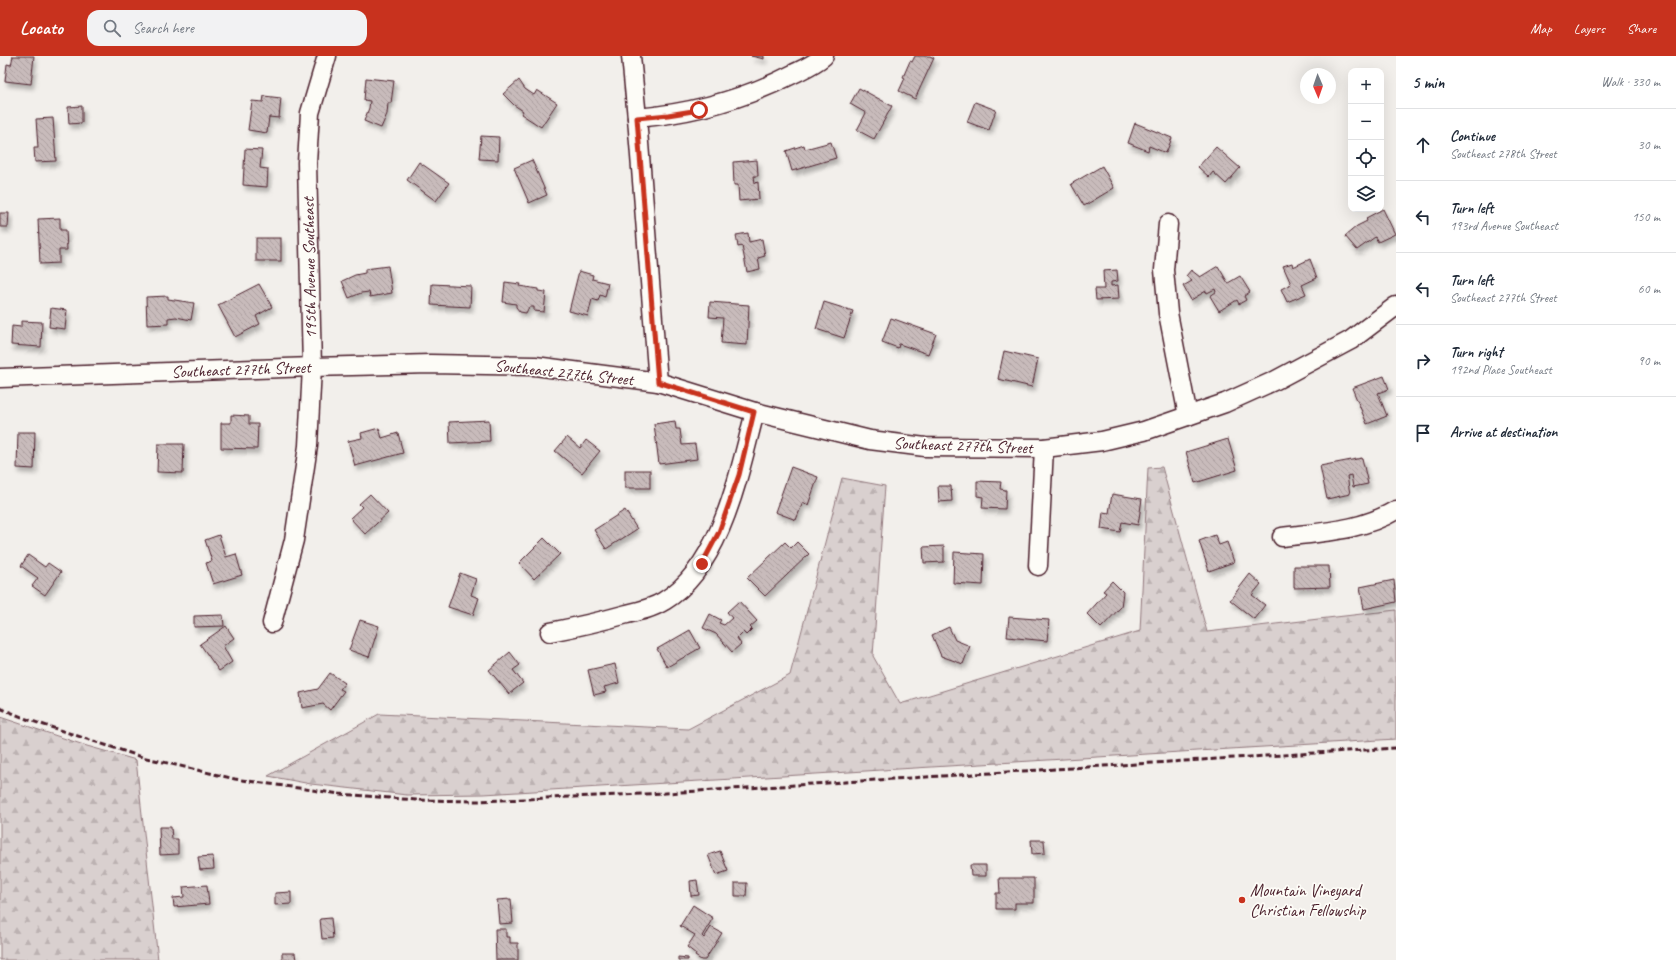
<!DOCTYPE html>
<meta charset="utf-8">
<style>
:root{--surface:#fff;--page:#f2f2f3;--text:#1f2937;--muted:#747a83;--line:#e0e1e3;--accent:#c8321e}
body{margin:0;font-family:Caveat,sans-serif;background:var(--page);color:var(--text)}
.controls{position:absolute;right:12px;top:12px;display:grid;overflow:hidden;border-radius:8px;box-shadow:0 4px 16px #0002}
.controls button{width:36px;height:36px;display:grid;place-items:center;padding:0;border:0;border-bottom:1px solid var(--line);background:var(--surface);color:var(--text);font:20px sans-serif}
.compass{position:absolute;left:1300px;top:12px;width:36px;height:36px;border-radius:50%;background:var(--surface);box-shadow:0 4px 16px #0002;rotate:178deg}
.stop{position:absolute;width:12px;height:12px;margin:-9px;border:3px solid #c8321e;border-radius:50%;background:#fff}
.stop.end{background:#c8321e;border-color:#fff;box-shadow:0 1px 4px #0008}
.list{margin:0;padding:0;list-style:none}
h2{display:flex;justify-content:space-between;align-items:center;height:52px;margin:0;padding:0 16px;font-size:17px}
h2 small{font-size:13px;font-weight:400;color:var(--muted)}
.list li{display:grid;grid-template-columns:26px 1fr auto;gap:12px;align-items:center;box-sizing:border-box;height:72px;padding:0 16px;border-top:1px solid var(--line)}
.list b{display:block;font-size:15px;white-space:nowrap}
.list p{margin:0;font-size:13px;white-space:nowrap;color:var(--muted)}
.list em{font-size:13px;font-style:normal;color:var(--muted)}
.icon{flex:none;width:22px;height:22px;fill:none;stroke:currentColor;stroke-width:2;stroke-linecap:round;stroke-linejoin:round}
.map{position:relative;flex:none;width:1396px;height:904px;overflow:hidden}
header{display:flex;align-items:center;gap:24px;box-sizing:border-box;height:56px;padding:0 20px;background:var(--accent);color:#fff}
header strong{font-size:19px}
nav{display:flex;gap:22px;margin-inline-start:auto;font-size:14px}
.search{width:280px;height:36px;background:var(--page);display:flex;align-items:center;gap:10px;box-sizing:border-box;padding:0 14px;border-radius:12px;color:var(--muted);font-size:15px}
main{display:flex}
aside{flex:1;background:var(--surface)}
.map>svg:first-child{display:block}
</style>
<header>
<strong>Locato</strong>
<div class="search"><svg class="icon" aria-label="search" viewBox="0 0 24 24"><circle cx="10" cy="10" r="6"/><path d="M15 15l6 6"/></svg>Search here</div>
<nav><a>Map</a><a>Layers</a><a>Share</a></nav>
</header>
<main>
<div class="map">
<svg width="1396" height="904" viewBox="0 0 1396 904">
<defs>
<pattern id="forest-firs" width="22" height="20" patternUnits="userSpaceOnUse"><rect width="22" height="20" fill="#d9d0cf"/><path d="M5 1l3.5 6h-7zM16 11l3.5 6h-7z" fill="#bcb2b2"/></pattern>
<pattern id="building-back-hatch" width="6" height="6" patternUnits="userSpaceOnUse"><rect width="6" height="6" fill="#c8bbbb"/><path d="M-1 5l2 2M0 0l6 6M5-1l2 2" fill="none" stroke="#ada0a1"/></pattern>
<filter id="shadow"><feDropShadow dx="2.5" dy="4.5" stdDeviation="2" flood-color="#0004"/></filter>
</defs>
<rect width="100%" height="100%" fill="#f2efeb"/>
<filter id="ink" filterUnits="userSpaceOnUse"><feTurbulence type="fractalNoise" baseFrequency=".025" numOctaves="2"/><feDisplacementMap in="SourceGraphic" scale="8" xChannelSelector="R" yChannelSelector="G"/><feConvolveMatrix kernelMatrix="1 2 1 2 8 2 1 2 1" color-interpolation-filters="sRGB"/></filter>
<g filter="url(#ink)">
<g fill="url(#forest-firs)" stroke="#92787d">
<path d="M1162 411 1207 576 1396 554V683L484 738 407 739 311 728 268 720 379 658 688 673 790 619 842 422 885 430 873 600 900 648 1140 575 1148 412Z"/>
<path d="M0 661 87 690 136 704 158 904H0Z"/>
</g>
<g fill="url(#building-back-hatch)" stroke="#4a1f2b" filter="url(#shadow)">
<path d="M13 0H34L31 28 5 25 7 8 11 9Z"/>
<path d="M751 0H764V3Z"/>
<path d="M915 0H930L934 2 915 43 899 35 905 22 903 21 910 5 912 6Z"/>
<path d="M366 22 394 25 391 47H388L387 58 381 72 364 65 369 52 370 45 364 44Z"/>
<path d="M519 24 525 33 534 39 537 34 557 47 541 71 521 58 523 55 514 49 503 38Z"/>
<path d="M859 32 892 50 874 83 857 74 866 57 850 48Z"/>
<path d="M264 40 281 42 279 62 269 61 267 77 248 74 252 45 263 46Z"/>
<path d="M975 46 996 54 989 74 967 66Z"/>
<path d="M82 50V67L69 68 68 51Z"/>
<path d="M53 62 56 105 35 106 34 92H38L36 63Z"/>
<path d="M1135 67 1172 82 1166 97 1149 90 1148 95 1128 87Z"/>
<path d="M481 80 499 81 498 104 479 103Z"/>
<path d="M831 86 836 102 792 115 786 95 804 89 805 93Z"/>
<path d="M1216 91 1240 112 1226 128 1213 116 1209 121 1198 111Z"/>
<path d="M245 93 262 94 260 112 268 113 267 131 243 129Z"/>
<path d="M532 104 547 139 529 147 514 112Z"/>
<path d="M757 104 758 120H754L755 127 758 126 759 143 739 145 738 129H734L733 106Z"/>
<path d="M419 106 449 127 436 145 407 124Z"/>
<path d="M1102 110 1114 132 1084 150 1071 128Z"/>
<path d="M1383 153 1395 178 1378 186 1375 181 1357 194 1345 180 1357 170 1367 165 1366 162Z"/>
<path d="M0 157H9L8 171H0Z"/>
<path d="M60 162V174H66L67 194H59V207L40 208 38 163Z"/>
<path d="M748 177 749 186 762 183 765 200 758 202 760 213 747 216 742 190 738 191 736 179Z"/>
<rect x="256" y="182" width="25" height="23"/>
<path d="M1310 203 1317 222 1302 229 1306 238 1287 246 1281 233 1291 228 1283 210 1292 207 1293 211Z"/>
<path d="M388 210 392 237 370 241 369 236 361 237 349 242 342 225 355 219 365 217V213Z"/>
<path d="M1218 210 1228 227 1240 220 1250 236 1244 240 1246 244 1239 248 1237 244 1219 255 1210 240 1216 236 1215 233 1207 237 1206 235 1191 244 1183 230 1192 225 1186 220 1191 214 1200 221Z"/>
<path d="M1117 214 1118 225 1111 226V230L1118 229 1119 243 1096 244 1095 233H1104L1103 215Z"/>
<path d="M579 215 593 219 592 223 608 227 605 241 600 239 598 245 592 243 588 260 569 255Z"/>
<path d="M505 226 520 228 519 230 538 233V235L546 236 544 256 534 255V251H529L526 257 520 256 516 251V248L503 246Z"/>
<path d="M259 228 272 251 256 260 260 268 235 281 218 249Z"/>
<path d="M432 228 471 230 470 251 431 249Z"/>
<path d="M168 240V243L194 247 191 264 176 261 168 262V268L147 269 146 241Z"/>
<path d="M710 246 749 249 747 289 721 287 723 262 709 261Z"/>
<path d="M824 246 853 255 844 282 816 273Z"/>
<path d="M51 252 67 254 65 273 49 271Z"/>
<path d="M891 262 936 278 928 298 899 288 898 292 882 286Z"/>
<path d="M21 265 42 266 41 291 11 289 12 270 21 271Z"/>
<path d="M1004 295 1038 303 1032 331 998 323Z"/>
<path d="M1384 320 1389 333 1378 337 1387 360 1367 368 1352 332Z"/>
<path d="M231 359 249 360V368H258L257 393 221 392V367H231Z"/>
<path d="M489 364 490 385 450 387 449 366Z"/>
<path d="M675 365 676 373H680L682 389 695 388 697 403 659 408 654 368Z"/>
<path d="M379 372 382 382 398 377 403 397 355 410 348 385 362 382 361 377Z"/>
<path d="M18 376H35L34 413 17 412Z"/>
<path d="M567 381 580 392 586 384 600 395 582 417 555 395Z"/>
<path d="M1228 383 1237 414 1195 427 1186 396Z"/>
<path d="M158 388H184L183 417 157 416Z"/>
<path d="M1362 402 1368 428 1353 431 1351 419 1347 420 1350 438 1327 443 1320 410Z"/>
<path d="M791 411 818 421 808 449 803 446 796 464 775 456Z"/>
<rect x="625" y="414" width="25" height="18"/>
<path d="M977 425 1001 426 1000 433 1006 434 1005 453 982 452 983 441 977 440Z"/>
<path d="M938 430H951L952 445 939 446Z"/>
<path d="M370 438 388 457 365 478 350 462 362 451 359 448Z"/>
<path d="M1112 438 1142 443 1138 469 1122 466 1120 476 1101 473 1103 456 1109 457Z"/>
<path d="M625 454 637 473 606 493 594 474Z"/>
<path d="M219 479 226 501 236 498 242 519 213 528 206 507 212 505 205 484Z"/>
<path d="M1215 479 1219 489 1227 486 1234 506 1209 515 1199 485Z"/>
<path d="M544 482 560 498 534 523 519 507Z"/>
<path d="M785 486 791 492 797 486 809 498 765 540 747 522Z"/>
<path d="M944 490V506L924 507 923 491Z"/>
<path d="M954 496 984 498 983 529 953 527Z"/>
<path d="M28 499 45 511 48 507 61 516 45 539 32 530 38 522 21 510Z"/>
<path d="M1294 510H1329L1330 531 1294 532Z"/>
<path d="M460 517 476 523 471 539 479 542 473 559 448 551Z"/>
<path d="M1250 518 1261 528 1252 539 1265 549 1254 563 1230 544Z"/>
<path d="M1394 524 1396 546 1364 553 1360 531Z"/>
<path d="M1112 525 1123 536 1121 551 1101 572 1087 558 1106 537 1103 535Z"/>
<path d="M739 545 757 565 750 571 752 573 746 579 743 576 737 582 741 588 732 596 716 578 703 572 710 558 721 564 719 567 724 569 732 562 727 556Z"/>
<path d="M223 559 224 570 194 571V560Z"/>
<path d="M1009 561 1049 564 1047 585 1007 581Z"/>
<path d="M360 564 379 570 369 601 349 594Z"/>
<path d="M226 570 234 582 223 590 232 606 219 615 200 588Z"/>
<path d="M949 571 955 584 970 590 963 608 941 600 932 579Z"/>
<path d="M690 574 700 592 667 611 657 593Z"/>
<path d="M510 596 520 609 513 614 523 627 509 638 489 614Z"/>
<path d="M615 608 619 627 604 631 606 636 594 639 588 614Z"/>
<path d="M330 617 345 627 340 633 344 635 330 654 323 648 302 652 300 637 318 633Z"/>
<path d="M159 771H171L172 783H178V798L160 799Z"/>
<path d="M1031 784H1044L1045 797 1032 798Z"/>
<path d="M720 795 728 815 716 819 708 799Z"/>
<path d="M213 800 214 813 200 814 198 801Z"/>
<path d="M970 809H986V820H971Z"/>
<path d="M999 822H1034V847H1015V853H996V837H1000Z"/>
<path d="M697 824 699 839 691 840 690 825Z"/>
<path d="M735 827H747L746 840H735Z"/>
<path d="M207 829 209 848 174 851 173 842 184 841 183 831Z"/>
<path d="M291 836V848L275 849V837Z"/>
<path d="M511 843 513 867 499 868 497 844Z"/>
<path d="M693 849 713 862 702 880 704 882 711 871 722 877 705 904H701L695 900 696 898 687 891 695 879 680 870Z"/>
<path d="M331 862 333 882 322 883 320 863Z"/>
<path d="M495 873H506V881H510V887H518V904H496Z"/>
<path d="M282 897H295L296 904H282Z"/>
<path d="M678 901 688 902V904H678Z"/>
</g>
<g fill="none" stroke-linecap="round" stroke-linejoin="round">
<defs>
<g id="minor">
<path d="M631 0 637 62 658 326"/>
<path d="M637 62C693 57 743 44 793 18 803 13 815 8 824 0"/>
<path d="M1168 168 1164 214 1168 257 1188 360"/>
<path d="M0 322 312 311 430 308 535 310 658 326 755 356 870 384 925 391 1044 392 1102 385 1144 375 1225 347 1276 324 1351 284 1396 250"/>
<path d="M1282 481C1322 476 1361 475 1396 454"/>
<path d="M1038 510 1044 392"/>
<path d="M272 567 294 484 308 390 312 311 307 107 310 57 327 0"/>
<path d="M550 576C576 571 602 565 627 558 640 555 653 552 664 545 722 510 739 416 755 356"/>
</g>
</defs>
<use href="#minor" stroke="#4a1f2b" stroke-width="21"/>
<use href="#minor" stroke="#fdfcf7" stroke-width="18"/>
<path stroke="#4a1f2b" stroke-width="3" stroke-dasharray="6 3" stroke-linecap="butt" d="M0 652 29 664 142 701 235 723 340 738 416 744 478 745 666 737 1396 692"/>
</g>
</g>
<g fill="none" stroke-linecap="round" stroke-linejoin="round" filter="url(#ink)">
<path stroke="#c8321e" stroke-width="5" d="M699 54 668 59 637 62 658 326 754 356 739 419 719 476 702 508"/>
</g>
<circle fill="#c8321e" stroke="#fdfcf7" stroke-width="1.5" cx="1242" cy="844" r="4"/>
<g text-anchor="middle" stroke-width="3.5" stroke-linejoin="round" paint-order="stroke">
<g font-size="17" fill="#4a1f2b" stroke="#fdfcf7">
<text transform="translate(309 212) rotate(-91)" y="6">195th Avenue Southeast</text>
<text transform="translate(241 313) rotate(-2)" y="6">Southeast 277th Street</text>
<text transform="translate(564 316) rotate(6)" y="6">Southeast 277th Street</text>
<text transform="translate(963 389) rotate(2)" y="6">Southeast 277th Street</text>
</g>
<g font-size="17" fill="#4a1f2b" stroke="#fdfcf7" text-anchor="start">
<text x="1250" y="840">Mountain Vineyard<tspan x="1250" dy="20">Christian Fellowship</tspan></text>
</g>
</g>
</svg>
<div class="controls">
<button>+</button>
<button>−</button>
<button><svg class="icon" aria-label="locate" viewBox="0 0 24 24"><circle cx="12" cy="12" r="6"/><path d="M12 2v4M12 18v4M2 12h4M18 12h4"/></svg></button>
<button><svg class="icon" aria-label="layers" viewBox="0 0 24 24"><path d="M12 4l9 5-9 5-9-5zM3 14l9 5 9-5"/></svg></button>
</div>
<svg class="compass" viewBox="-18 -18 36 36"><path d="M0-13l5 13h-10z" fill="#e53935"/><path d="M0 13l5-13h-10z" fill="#747a83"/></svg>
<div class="stop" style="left:699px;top:54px"></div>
<div class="stop end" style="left:702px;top:508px"></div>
</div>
<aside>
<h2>5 min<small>Walk · 330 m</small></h2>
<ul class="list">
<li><svg class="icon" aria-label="ahead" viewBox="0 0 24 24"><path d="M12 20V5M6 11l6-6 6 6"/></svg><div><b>Continue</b><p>Southeast 278th Street</p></div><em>30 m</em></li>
<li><svg class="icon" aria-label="left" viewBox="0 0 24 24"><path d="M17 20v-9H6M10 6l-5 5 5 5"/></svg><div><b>Turn left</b><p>193rd Avenue Southeast</p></div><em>150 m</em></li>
<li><svg class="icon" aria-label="left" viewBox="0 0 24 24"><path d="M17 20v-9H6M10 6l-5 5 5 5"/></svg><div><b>Turn left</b><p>Southeast 277th Street</p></div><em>60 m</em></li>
<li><svg class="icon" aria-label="right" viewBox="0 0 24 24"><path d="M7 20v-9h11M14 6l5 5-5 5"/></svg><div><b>Turn right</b><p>192nd Place Southeast</p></div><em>90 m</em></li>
<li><svg class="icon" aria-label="arrive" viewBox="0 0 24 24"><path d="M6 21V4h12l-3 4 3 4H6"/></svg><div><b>Arrive at destination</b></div></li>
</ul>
</aside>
</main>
